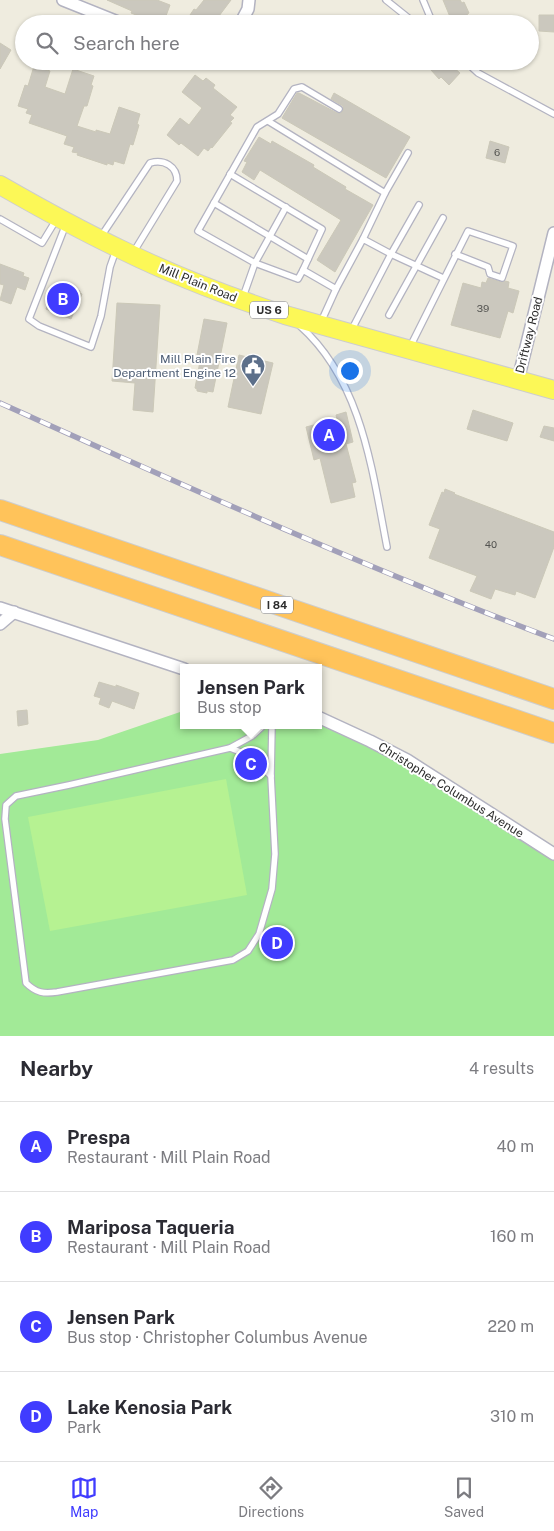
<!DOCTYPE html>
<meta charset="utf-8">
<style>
:root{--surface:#fff;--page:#f7f7f7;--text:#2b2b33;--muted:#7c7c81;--line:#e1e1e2;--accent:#403cff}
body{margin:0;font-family:"Public Sans",sans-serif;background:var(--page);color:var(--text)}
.you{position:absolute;left:349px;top:370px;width:18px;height:18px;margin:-12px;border:4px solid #fff;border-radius:50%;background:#1a73e8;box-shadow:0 0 0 8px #1a73e833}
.badge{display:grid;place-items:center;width:32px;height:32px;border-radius:50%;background:var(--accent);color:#fff;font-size:16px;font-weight:700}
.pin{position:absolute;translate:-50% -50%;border:2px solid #fff;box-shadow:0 1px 5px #0006}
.popup{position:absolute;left:180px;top:664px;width:142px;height:65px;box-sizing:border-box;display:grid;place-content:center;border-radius:0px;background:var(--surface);filter:drop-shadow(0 1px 4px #0005);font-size:16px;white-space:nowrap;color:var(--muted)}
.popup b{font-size:19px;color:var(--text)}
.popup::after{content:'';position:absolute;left:50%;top:100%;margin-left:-10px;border:10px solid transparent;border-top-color:var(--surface)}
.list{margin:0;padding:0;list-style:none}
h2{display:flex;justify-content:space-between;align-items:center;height:65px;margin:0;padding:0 20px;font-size:21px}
h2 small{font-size:16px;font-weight:400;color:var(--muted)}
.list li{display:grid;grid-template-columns:32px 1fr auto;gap:15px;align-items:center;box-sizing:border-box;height:90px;padding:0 20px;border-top:1px solid var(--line)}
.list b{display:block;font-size:19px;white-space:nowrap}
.list p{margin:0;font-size:16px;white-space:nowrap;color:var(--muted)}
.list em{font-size:16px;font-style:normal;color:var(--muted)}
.icon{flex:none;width:28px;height:28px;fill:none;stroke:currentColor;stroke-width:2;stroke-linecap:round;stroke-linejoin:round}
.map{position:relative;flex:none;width:554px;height:1036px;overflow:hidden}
.search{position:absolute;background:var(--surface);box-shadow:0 1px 4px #0004;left:15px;right:15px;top:15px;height:55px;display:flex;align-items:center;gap:12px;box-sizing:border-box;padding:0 18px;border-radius:28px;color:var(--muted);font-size:19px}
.sheet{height:425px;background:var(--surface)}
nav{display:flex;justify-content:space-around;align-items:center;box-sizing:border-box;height:70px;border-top:1px solid var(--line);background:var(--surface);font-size:14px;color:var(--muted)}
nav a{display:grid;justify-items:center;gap:2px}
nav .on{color:var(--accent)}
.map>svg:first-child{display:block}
</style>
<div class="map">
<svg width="554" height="1036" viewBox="0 0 554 1036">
<rect width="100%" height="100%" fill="#efecdf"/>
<path fill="#a2ea97" d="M183 711 184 725H318L319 722 403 754 554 850V1036H0V754L98 740Z"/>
<path fill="#b6f292" d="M226 779 247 895 50 931 28 817Z"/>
<g fill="#cbc8be" stroke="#cbc8b8">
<path d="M107 0H157L170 5 163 24H160L131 13 132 11Z"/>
<path d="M204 0H231L213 24H184L194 9 196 10Z"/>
<path d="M443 0H460L462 3 464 2 469 13 467 14 472 24H453Z"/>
<path d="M539 15H554V32L539 31Z"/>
<path d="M0 43 11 50 0 69Z"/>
<path d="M423 61H446L460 73 449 85 441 77 439 79Z"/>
<path d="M34 66 50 71 45 87 65 94 73 69 94 76 91 85 93 86 87 106H84L77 126 96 132V130L110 134 119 107 140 114 137 124 139 125 133 145 130 144 124 164 114 161 113 165 107 163V165L77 155 78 153 72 152 74 147 64 144 67 136 29 123 32 115 26 113 28 109 18 106 25 85 28 86Z"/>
<path d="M195 75 203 81 206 78 215 85 213 88 237 107 230 115 234 118 230 122 232 123 212 148 211 147 208 151 204 148 198 156 181 143 179 145 167 135 180 118 189 125 202 108 182 92Z"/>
<path d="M297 93H299L337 113H341L343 111V106L331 99 334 93 410 137 386 178 282 118Z"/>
<path d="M259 137 271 144 272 141 314 165 313 167 346 187 345 189 373 205 335 272 317 260 341 220 260 170 254 180 242 172 247 162 244 161Z"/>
<path d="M490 141 509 147 505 163 486 158Z"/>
<path d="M0 264 24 273 23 276 29 278 25 290 17 287 11 304 0 300 4 285 0 284Z"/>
<path d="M488 278 501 282 505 281 509 282 508 288 519 291 513 313 508 311 500 338 451 325 463 283 481 288 482 282 486 283Z"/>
<path d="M57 283H59L80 291V293L82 294 71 319 46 309Z"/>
<path d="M117 303 160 305 153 412 133 410 135 383 112 381Z"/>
<path d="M204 319 227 323 213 392 207 391V393L197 391V389L195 388 201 356 197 355Z"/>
<path d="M239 355 273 363 261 414 228 407Z"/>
<path d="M473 410 513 423 507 441 467 429Z"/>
<path d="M346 412 353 442 346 444 356 482 352 483 355 497 331 503 320 458 314 460 306 427 337 419 336 415Z"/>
<path d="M544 426 554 428V441L540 437Z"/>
<path d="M445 489 455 493 454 494 554 532V547L535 598 516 591 515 595 495 589 491 599 470 591 477 576 429 558 440 529 429 525 442 492 444 493Z"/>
<path d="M99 682 116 687V685L139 693 134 709 112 701 109 708 99 704 101 698 94 696Z"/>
<path d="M27 710 28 724 18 726 17 711Z"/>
</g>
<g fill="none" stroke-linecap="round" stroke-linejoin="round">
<defs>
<g id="lane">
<path d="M386 0 416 24"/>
<path d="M423 0 433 24"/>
<path d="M465 61 478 73 554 114"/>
<path d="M268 121 385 193 363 239"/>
<path d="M230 174 322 229 303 270"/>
<path d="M385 193 408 153"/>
<path d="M214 203 308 259"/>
<path d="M286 207 255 263 198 231 257 127 278 114 294 89 302 87 339 109"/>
<path d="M0 219 42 243 56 220"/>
<path d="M66 224 29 319 39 326 91 347 101 316 110 267 116 250"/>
<path d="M100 238 150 163C164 159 177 166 177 181L133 253"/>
<path d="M243 297 255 263 298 279 303 270 336 289"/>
<path d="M389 315 443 218"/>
<path d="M321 322 336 289 363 239 391 254 443 278"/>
<path d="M300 326C362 381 372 470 387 547"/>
<path d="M351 331 391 254 419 205"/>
<path d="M410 347 468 231 513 246 502 278 490 274 488 267 455 254"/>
<path d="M264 725 252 736 230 748 69 785 16 796 6 805 5 819 26 983C36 993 44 994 57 992L233 960 248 951 259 934 272 889 275 854 271 776 272 725"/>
<path d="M230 748 251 756 271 776"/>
</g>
<g id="street">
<path d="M63 0 123 24"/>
<path d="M240 24 248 9 249 0"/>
<path d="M518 380 554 233"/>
<path d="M0 608 184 669"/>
<path d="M0 624 14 612"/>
<path d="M318 717 370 741 407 760 554 854"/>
</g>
<path id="primary" d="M0 185C40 208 80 230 122 250 175 276 230 297 285 315L554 390"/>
<g id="highway">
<path d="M0 510 554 699"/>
<path d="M0 545 554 733"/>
</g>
</defs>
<use href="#lane" stroke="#b3b3c1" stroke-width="8"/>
<use href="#street" stroke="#b3b3c1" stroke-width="14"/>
<use href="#primary" stroke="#cdcdcd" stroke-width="20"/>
<use href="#highway" stroke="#cdcdcd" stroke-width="22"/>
<use href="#lane" stroke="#fff" stroke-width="5.5"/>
<use href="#street" stroke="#fff" stroke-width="11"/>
<use href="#primary" stroke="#fcf857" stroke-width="18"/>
<use href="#highway" stroke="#ffc35a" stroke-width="20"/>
<defs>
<path id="rail" d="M0 403C183 485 366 568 554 639"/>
</defs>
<use href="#rail" stroke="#a2a0b9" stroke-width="5.5"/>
<use href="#rail" stroke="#fff" stroke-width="4" stroke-dasharray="11" stroke-linecap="butt"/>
</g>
<defs>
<symbol id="civic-pin" viewBox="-11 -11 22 30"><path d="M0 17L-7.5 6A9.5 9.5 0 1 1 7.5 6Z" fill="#5c6f8a" stroke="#fff"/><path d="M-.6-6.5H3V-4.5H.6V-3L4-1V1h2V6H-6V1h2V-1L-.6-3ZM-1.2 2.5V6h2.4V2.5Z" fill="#fff"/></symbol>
</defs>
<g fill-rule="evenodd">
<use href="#civic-pin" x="239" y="352" width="28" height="38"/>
</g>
<g text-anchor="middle" stroke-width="4" stroke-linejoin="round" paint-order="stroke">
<g font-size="10" fill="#545451">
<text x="497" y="156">6</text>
<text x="483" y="312">39</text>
<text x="491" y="548">40</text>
</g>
<g fill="#fff" stroke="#6c6c6c" stroke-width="1">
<rect x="250" y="301.5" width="38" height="17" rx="4"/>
<rect x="261" y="596.5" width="32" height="17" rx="4"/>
</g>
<g font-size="11" font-weight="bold" fill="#2d2d2d">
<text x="269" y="314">US 6</text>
<text x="277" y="609">I 84</text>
</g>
<g font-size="12" fill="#2d2d2d" stroke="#fff">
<text transform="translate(198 283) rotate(22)" y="4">Mill Plain Road</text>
<text transform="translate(529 335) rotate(-76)" y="4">Driftway Road</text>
<text transform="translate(451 790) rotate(32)" y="4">Christopher Columbus Avenue</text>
</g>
<g font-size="12" fill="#4e5e75" stroke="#fff" text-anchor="end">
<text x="236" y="363">Mill Plain Fire<tspan x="236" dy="14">Department Engine 12</tspan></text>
</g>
</g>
</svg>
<div class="you"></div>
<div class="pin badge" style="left:329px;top:435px">A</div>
<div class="pin badge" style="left:63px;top:299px">B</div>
<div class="pin badge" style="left:251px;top:764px">C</div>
<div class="popup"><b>Jensen Park</b>Bus stop</div>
<div class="pin badge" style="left:277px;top:943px">D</div>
<div class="search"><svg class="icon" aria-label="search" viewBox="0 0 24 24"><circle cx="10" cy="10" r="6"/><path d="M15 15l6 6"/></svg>Search here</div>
</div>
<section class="sheet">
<h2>Nearby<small>4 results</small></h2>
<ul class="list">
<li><span class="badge">A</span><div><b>Prespa</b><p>Restaurant · Mill Plain Road</p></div><em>40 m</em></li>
<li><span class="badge">B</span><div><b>Mariposa Taqueria</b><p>Restaurant · Mill Plain Road</p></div><em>160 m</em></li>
<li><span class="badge">C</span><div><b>Jensen Park</b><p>Bus stop · Christopher Columbus Avenue</p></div><em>220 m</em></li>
<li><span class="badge">D</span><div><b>Lake Kenosia Park</b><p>Park</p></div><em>310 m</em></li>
</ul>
</section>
<nav>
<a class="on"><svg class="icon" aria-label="map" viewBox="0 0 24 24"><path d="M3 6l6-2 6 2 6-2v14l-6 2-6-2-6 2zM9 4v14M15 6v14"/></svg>Map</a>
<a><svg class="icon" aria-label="directions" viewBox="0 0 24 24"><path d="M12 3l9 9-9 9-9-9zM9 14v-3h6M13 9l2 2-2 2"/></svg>Directions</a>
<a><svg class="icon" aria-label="saved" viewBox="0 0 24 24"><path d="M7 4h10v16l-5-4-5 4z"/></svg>Saved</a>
</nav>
